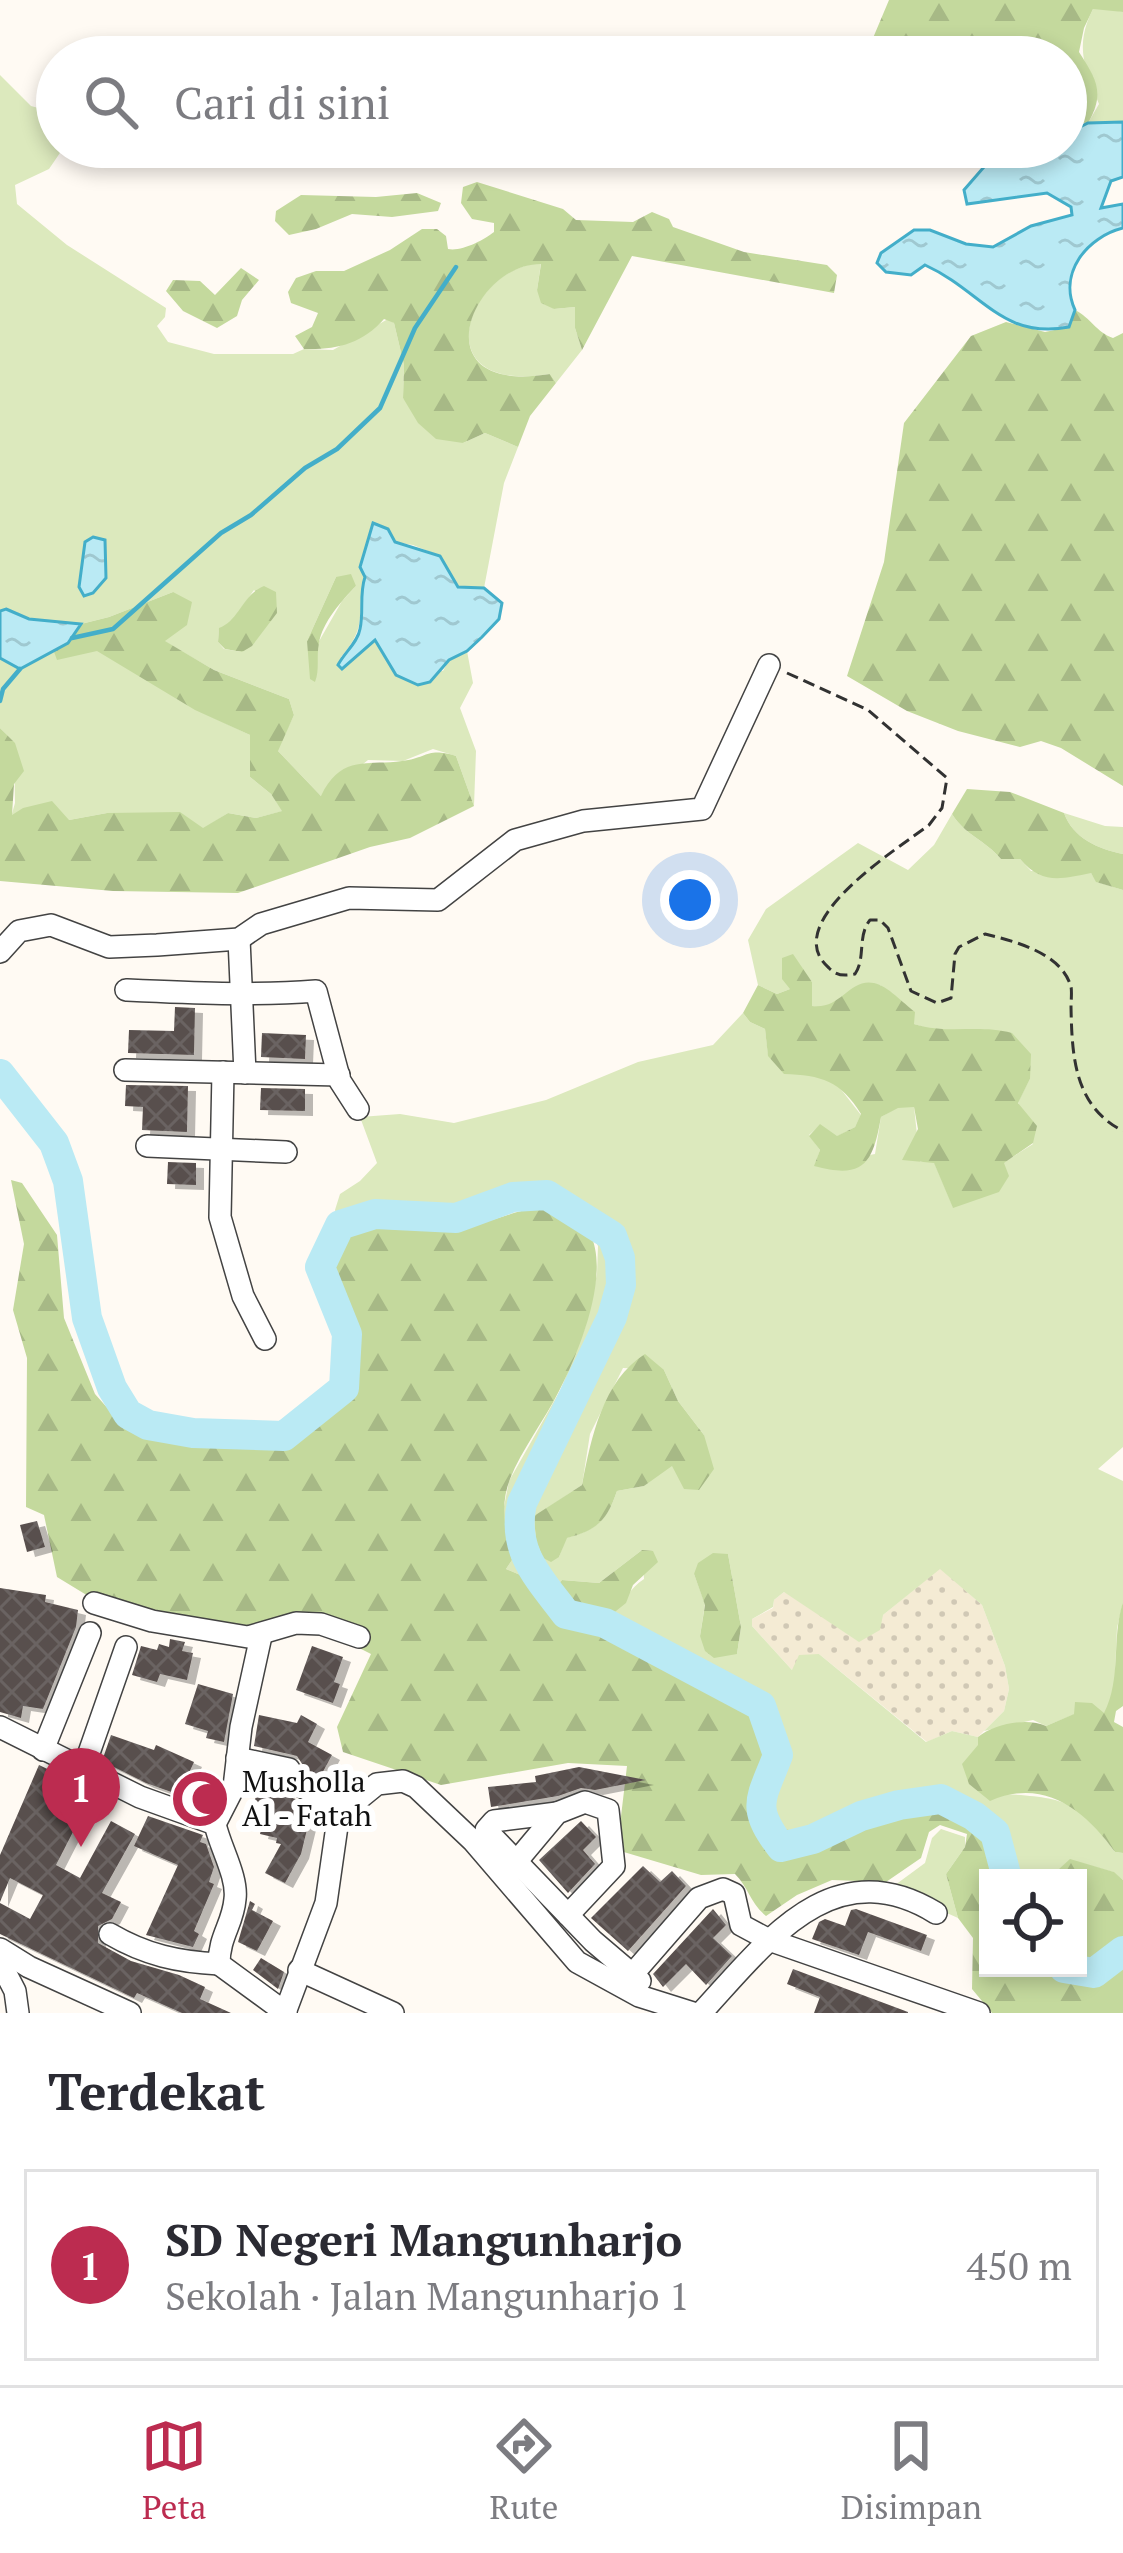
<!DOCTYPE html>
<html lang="id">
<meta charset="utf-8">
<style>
:root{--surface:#fff;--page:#f7f7f7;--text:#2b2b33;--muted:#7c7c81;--line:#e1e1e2;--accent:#bc2c50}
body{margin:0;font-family:"PT Serif",serif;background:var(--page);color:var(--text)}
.controls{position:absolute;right:36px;bottom:36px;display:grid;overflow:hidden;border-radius:0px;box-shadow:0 6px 18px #0003}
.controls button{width:108px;height:108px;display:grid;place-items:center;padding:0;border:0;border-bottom:3px solid var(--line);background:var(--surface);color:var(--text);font:60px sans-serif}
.you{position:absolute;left:690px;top:900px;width:42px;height:42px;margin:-30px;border:9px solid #fff;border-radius:50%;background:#1a73e8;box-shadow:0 0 0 18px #1a73e833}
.badge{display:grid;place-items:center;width:78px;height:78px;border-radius:50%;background:var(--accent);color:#fff;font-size:39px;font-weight:700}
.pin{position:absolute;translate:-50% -99px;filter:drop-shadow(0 3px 6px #0008)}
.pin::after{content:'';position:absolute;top:63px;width:42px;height:36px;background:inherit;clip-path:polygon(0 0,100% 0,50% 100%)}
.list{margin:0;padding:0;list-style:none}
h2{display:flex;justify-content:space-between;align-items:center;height:156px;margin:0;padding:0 48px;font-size:51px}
h2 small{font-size:39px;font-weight:400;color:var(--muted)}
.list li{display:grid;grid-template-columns:78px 1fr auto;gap:36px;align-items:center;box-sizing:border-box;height:192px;margin:0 24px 24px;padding:0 24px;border:3px solid var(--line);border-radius:0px}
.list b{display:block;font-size:45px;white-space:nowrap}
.list p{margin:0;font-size:39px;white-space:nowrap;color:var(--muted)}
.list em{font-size:39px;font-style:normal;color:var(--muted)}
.icon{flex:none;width:66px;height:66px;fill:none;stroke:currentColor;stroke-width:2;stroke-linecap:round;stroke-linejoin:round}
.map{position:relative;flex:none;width:1123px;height:2013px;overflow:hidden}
.search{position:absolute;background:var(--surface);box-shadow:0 6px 18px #0003;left:36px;right:36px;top:36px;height:132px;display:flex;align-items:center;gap:30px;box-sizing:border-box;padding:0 42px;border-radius:66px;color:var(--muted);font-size:45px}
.sheet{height:372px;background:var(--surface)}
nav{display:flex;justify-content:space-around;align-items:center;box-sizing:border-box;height:168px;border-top:3px solid var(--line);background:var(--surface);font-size:33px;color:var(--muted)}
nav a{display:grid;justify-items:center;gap:6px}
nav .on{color:var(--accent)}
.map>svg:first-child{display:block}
</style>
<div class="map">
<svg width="1123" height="2013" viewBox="0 0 1123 2013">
<defs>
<pattern id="farmland-dots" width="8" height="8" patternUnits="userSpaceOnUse" patternTransform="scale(3)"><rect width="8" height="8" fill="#f4ebd4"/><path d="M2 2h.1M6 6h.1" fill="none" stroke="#d0c8b5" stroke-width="1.8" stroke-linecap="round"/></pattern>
<pattern id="forest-firs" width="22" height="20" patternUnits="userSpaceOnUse" patternTransform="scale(3)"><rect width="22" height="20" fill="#c4d99d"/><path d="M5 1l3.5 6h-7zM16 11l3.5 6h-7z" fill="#a7b986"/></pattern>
<pattern id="water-ripples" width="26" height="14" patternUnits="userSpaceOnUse" patternTransform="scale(3)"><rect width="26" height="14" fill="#baeaf4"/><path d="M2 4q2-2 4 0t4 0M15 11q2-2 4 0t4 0" fill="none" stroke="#9fc8d0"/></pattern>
<pattern id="building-cross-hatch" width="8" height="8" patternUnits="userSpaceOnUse" patternTransform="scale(3)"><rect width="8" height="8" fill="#584f4d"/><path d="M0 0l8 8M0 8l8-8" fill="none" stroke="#6b6462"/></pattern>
<filter id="shadow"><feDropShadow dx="8" dy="5" stdDeviation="0" flood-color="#0004"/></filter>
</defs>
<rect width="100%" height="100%" fill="#fffaf3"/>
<path fill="url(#farmland-dots)" d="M940 1568 982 1605 1005 1666 1009 1689 1004 1711 978 1737 952 1731 927 1742 819 1654 793 1671 752 1626V1619L773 1608 774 1600 784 1592 883 1615Z"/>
<g fill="#dce9bd" fill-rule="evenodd">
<path d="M1104 8 1123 12V122L1088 123 1099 104C1085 68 1074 46 1093 9Z"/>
<path d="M0 75 31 106 57 113V147H64L49 169 15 185 17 204 67 245 166 308 165 317 157 326 168 342 214 354H293L304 349 333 350 388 319 394 323 404 365 403 398 463 443 485 433 518 447 504 483 484 588 458 587 440 556 413 545 395 542 365 552 360 566 365 577C354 612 371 623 341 657L358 655 375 640 385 658 443 671 449 660 467 651 473 683 460 708 476 751 474 806 456 756 433 749 403 761 368 760 322 797 277 750 294 715 289 699 214 670 164 641 173 592 109 617 81 624 29 619 7 609 0 611ZM336 577 356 586 342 601 318 643 307 641ZM254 590 276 613 242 652 224 649 218 642 219 629 230 624Z"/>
<path d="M541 263 537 290 554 309 575 307V328L582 350 556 383 550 374C421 395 467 267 541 263Z"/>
<path d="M53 649 97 650 195 709 250 735V777L271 794 283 811 256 818 228 813 203 829 107 813 69 820 11 817 15 803 14 743 0 728V658L20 669Z"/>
<path d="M1064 813 1105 826 1123 827V854C1098 849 1073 838 1064 813Z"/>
<path d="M952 814C966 836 984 839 1001 859H1020L1031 871 1091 873 1097 882 1123 890V1447L1098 1469 1123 1481V1602L1117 1628 1114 1695 1104 1714 1075 1703V1714L1046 1726 1033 1720 984 1731 1004 1711 1009 1689 1005 1666 982 1605 940 1569 883 1615 880 1630 859 1642 784 1592 774 1600 773 1607 752 1619V1626L792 1670 799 1655 819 1654 926 1742 952 1731 978 1737 1006 1794C1067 1798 1079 1801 1115 1852L1123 1853V1880L1113 1872 1070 1860 1049 1878H1001L990 1836 905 1795 854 1808 794 1833 776 1826 751 1692 646 1631 610 1615C624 1604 629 1588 644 1579L642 1550 599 1583 562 1580 553 1589 506 1569 512 1560 502 1517 509 1481 561 1389 585 1328 597 1274 598 1246 587 1226 518 1209 487 1221 442 1228 363 1225 344 1236 335 1210 340 1194 360 1181 377 1163 360 1117 400 1114 454 1123 546 1100 638 1062 713 1045 743 1013 750 1022 765 1029 768 1054 836 1083 861 1115 855 1127 836 1137 820 1125 809 1135 820 1150 815 1165 875 1154 881 1117 898 1107H914L920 1162H934L953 1207 1003 1163 1033 1144 1018 1102 1030 1079 960 1031 939 1032 914 1024V1012L880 985 824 1008 811 1006 812 982 799 967 790 989 777 994 758 985 748 940 766 909 858 843 908 870 934 845ZM623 1368 664 1370 678 1401 704 1435 644 1486 617 1491C607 1520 597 1530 566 1538L559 1557 543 1558 536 1541 534 1517 582 1485 590 1434ZM728 1554 741 1627 737 1654 700 1636 705 1604 694 1574Z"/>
<path d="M941 1829 965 1837V1847L946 1874 958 1918 891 1888 925 1863 932 1838Z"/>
</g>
<g fill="url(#forest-firs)">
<path d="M889 0H1123V12L1093 9 1084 28 1079 52C1097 80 1105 93 1088 123L1066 122V57H865Z"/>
<path d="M477 182 563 209 576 220 633 222 652 212 669 219 673 227 744 252 827 265 837 275 834 293 632 256 582 350 575 328V307L554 309 541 303 537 290 541 264C471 264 418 396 550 374L556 383 530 416 518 447 485 433 463 443 436 439 418 423 403 398 404 365 394 323 384 319C362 344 336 350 304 349L295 336 312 327 318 313 291 303 288 292 296 278 316 271H344L390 250 422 229H437L446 236 448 249C461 252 484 240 494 232V223L472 219 461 203 463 187Z"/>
<path d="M417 193 441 203 438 211 392 217 352 214 316 229 289 235 275 221 276 211 301 195 376 197Z"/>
<path d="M241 268 259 280 242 300 237 316 217 328 183 311 166 291 173 280 200 281 215 295Z"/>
<path d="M1075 310C1091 318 1096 332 1113 338L1123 333V786L1061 748 1041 741 1020 747 958 731 907 711 847 676 884 562 904 423 971 336 1006 322 1045 332 1069 327Z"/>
<path d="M351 574 356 586C342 600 322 623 319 643 316 657 320 669 315 682L310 679 307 641 336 577Z"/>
<path d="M264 586 276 592 277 613 252 646 242 652 225 649 218 642 219 628C239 621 242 595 264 586Z"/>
<path d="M173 592 192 602 187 625 165 641 214 670 289 699 294 715 278 751 321 796C341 754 367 766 402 761 428 758 427 747 456 756L474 806 410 838 370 847 238 893 113 891 0 881V728L15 743 24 771 14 784 12 815 23 808 52 801 69 820 107 813 180 812 203 828 228 813 256 818 282 811 271 794 250 777V735L195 710 97 651 57 660 53 649 68 643 81 624 109 617Z"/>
<path d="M967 789 1010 792 1064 813C1073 838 1098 849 1123 854V890L1096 882 1091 873C1061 879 1042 885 1020 859H1001C984 839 966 836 952 814Z"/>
<path d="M793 954 812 982V1006C841 1010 849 978 874 983 888 986 903 1003 915 1012L914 1024C949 1035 977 1024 1012 1033L1031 1054 1030 1079 1018 1103 1037 1126 1033 1143 1004 1163 1009 1176 999 1192 953 1208 934 1163 902 1160 918 1129 914 1107 898 1108 881 1117C873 1162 865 1180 814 1166L820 1150 809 1136 820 1124 837 1136 855 1127 861 1114C841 1081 821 1075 784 1074L768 1056 765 1029 750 1022 743 1013 758 985 777 994 790 989 782 979V958Z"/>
<path d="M11 1180 22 1183 57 1235 64 1318 95 1394 126 1429 204 1448 272 1447 312 1431 348 1400 358 1362 354 1326 331 1263C354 1215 372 1223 421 1227 442 1228 463 1227 484 1222 513 1215 533 1202 564 1212 629 1233 581 1349 559 1391 544 1421 522 1449 510 1479 499 1507 506 1532 512 1560L506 1569 553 1589 562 1580 599 1583 642 1550 653 1551 658 1562 633 1585 626 1603 611 1615 629 1621 766 1703 788 1754 770 1807 776 1826 795 1832C838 1817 891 1785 939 1795 953 1798 969 1809 982 1815L976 1827 990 1835 1001 1878H988V1968H1078V1878H1049L1070 1859 1114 1872 1123 1880V2013H992L972 1989 973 1938 958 1918 946 1874 965 1847 967 1834 940 1825 929 1832 921 1858 886 1882 832 1880 797 1895 766 1916C750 1903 749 1888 735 1874L701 1875 617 1850 627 1766 568 1763 441 1785 343 1752 337 1727 371 1654 298 1617 272 1633 98 1602 57 1577 44 1515 26 1507 27 1358 13 1310 24 1244Z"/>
<path d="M645 1354 664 1370 678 1401 704 1435 714 1469 699 1490 684 1489 672 1466 644 1486 617 1491C607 1520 598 1530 567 1538L559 1557 551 1562 543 1558 536 1541 534 1516 582 1485C591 1438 603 1380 645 1354Z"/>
<path d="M713 1553 728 1554 741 1627 737 1654 714 1658 705 1651 700 1636 705 1605 694 1574 698 1563Z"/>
<path d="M1123 1602V1706L1116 1711 1114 1722 1123 1727V1853L1115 1852C1085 1810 1044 1777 990 1801L969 1784 962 1764 978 1745V1737C994 1724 1027 1717 1046 1726L1074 1714 1075 1702 1092 1703 1104 1713C1122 1678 1111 1639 1123 1602Z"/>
</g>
<g fill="url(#water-ripples)" stroke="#43aec9" stroke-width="3">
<path d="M1123 122V177L1111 181 1101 208 1123 204V228C1087 237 1058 273 1075 310L1069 327C1002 340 982 291 925 265L911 275 886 272 877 263 881 253 914 230H930L966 244 993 247 1031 226 1072 215 1071 207 1047 193 967 204 964 190 990 160C1016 153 1038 147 1066 147V134L1088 123Z"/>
<path d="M373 523 388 529 395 542 440 556 458 587 484 588 502 603 499 619 482 637 467 651 449 660 430 682 418 685 396 675 375 640 342 669 338 665C344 653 358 642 360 629 364 611 359 595 365 577L360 567Z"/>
<path d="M93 537 105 540 106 578 93 593 84 596 79 587 85 542Z"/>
<path d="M6 609 29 619 81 624 68 643 20 669 0 658V611Z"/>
</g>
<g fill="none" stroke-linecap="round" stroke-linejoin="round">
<g stroke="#43aec9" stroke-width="4.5">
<path d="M72 638 113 629 221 533 251 515 305 468 337 449 380 408 415 328 456 267"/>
<path d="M0 701 3 689 20 669"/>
</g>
<g stroke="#baeaf4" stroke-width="30">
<path d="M0 1074 54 1143 68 1181 87 1318 112 1388 128 1414 148 1425 193 1433 284 1436 344 1388 347 1334 320 1267 340 1225 375 1214 456 1218 513 1197 547 1195 612 1236 620 1258 621 1285 612 1317 522 1503C511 1551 539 1578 566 1614L605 1623 761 1706 778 1755C761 1800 750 1806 781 1847L813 1839 861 1816 899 1805 941 1799 974 1816 995 1833 1007 1878"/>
<path d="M1064 1968 1094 1973 1123 1951"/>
</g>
</g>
<g fill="url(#building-cross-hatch)" filter="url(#shadow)">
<path d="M175 1007 195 1008 194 1055 128 1053 129 1030 174 1031Z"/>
<path d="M262 1033 306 1035 305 1059 261 1057Z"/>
<path d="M126 1085 188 1086 187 1132 142 1130 143 1107 125 1106Z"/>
<path d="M261 1088 305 1089V1111L260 1110Z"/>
<path d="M168 1162 196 1163V1185L167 1184Z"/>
<path d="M37 1521 45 1547 27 1552 20 1525Z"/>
<path d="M0 1588 46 1595 45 1602 78 1610 76 1627 43 1709 23 1706 21 1718 0 1712Z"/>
<path d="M170 1639 185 1642 182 1651 193 1653 187 1680 160 1674 157 1682 132 1675 141 1646 157 1650 159 1644 169 1647Z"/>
<path d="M312 1646 343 1657 334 1682 340 1684 333 1703 296 1690Z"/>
<path d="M198 1684 233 1694 224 1742 206 1738 208 1731 185 1724Z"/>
<path d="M259 1715 297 1723 301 1715 317 1724 308 1742 332 1755 319 1779 308 1773 297 1756 254 1746Z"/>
<path d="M111 1735 154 1750 156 1745 194 1762 188 1775 217 1788 208 1805 146 1783 102 1761Z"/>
<path d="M39 1765 94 1791 56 1865 80 1878 111 1821 135 1834 102 1893 121 1902 112 1919 98 1926V1943L131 1961 179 1975 205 1987 200 1999 231 2013H182L137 1993 134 1998 0 1934V1903L30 1919 43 1895 10 1878 0 1902V1855Z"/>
<path d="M579 1767 646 1780 595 1790 581 1788 558 1796 491 1807 488 1787 536 1782 535 1776Z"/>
<path d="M250 1776 279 1782 289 1796 312 1809 301 1854 285 1883 265 1873 281 1844 276 1843 277 1838 260 1834 263 1822 250 1819 257 1792 249 1790Z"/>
<path d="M148 1816 203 1835 200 1842 206 1844 214 1867 209 1882 214 1884 194 1931 199 1934 193 1947 146 1935 178 1865 134 1846Z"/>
<path d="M581 1821 596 1837 583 1850 595 1864 568 1893 539 1860Z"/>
<path d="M643 1866 660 1882 672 1871 686 1886 628 1951 591 1918Z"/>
<path d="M250 1901 255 1904 252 1910 273 1921 257 1951 238 1942Z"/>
<path d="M713 1909 726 1925 713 1938 732 1956 706 1985 686 1964 663 1987 653 1974Z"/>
<path d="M856 1909 927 1935 921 1951 868 1932 859 1955 812 1939 819 1922 825 1919 845 1926 851 1910Z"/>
<path d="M261 1958 284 1972 278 1989 253 1970Z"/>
<path d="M793 1969 908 2012V2013H814L820 1997 787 1984Z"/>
</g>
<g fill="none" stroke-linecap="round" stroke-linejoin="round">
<defs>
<g id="minor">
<path d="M239 939 245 1073"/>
<path d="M0 952 19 931 51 925 109 947 157 945 239 939 261 924 349 898 438 900 515 840 583 821 702 809 769 665"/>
<path d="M126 990C190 993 253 996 316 991L340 1081 358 1109"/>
<path d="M125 1070 339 1075"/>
<path d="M223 1072 220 1217 243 1296 265 1339"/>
<path d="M147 1146 286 1152"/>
<path d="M94 1603 152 1621 248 1637 296 1623 321 1624 359 1637"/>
<path d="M0 1727 140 1797 215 1824C220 1847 238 1877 235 1899 233 1924 219 1936 219 1964L286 2013"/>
<path d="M43 1750 90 1633"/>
<path d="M237 1758 289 1769 297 1784 345 1810"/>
<path d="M83 1770 126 1647"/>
<path d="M557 1813 494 1821 486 1830 593 1941 640 1981"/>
<path d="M215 1824 234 1787 241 1727 261 1636"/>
<path d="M516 1862 557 1813 585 1802 608 1810 614 1866 568 1915"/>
<path d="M110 1934C146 1955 178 1962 219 1964"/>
<path d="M0 1949 29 1967 130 2013"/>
<path d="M0 1962 15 1991 18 2013"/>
<path d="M299 1970 393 2013"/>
<path d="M631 1976 699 1898 723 1889 734 1894 741 1925 769 1940 979 2013"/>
<path d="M286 2010 326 1903 337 1826 345 1810 377 1784 403 1781 416 1787 473 1841 577 1962 639 1996 693 2013"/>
<path d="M701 2013C765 1944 832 1849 936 1913"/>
</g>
</defs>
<use href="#minor" stroke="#434343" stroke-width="24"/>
<path stroke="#323232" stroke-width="3" stroke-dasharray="12 6" stroke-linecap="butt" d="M787 673 868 710 947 778 942 808 929 825C899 848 777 923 829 968 837 976 844 976 855 974 866 958 857 936 870 920H880L888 928 911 991 937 1003 951 998 955 954 959 947 985 934C1014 941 1062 953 1071 987 1072 990 1071 1004 1071 1007 1072 1056 1074 1106 1123 1131"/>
<use href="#minor" stroke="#fff" stroke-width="21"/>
</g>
<defs>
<symbol id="mosque-disc" viewBox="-11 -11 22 22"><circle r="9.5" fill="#bc2c50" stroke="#fff"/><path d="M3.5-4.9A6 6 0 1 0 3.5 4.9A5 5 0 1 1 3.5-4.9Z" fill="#fff"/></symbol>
</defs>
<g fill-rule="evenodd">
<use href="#mosque-disc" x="167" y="1766" width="66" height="66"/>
</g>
<g text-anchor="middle" stroke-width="12" stroke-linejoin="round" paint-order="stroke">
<g font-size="30" fill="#101010" stroke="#fff" text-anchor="start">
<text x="242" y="1792">Musholla<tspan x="242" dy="34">Al - Fatah</tspan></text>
</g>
</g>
</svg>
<div class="controls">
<button><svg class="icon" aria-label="locate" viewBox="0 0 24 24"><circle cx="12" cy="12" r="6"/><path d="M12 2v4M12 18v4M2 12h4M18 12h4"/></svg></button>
</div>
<div class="you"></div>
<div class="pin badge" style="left:81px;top:1847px">1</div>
<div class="search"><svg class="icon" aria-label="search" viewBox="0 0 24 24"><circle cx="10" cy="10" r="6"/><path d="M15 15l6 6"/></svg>Cari di sini</div>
</div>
<section class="sheet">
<h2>Terdekat<small></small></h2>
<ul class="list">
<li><span class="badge">1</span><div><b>SD Negeri Mangunharjo</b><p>Sekolah · Jalan Mangunharjo 1</p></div><em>450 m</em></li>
</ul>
</section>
<nav>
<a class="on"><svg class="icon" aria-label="map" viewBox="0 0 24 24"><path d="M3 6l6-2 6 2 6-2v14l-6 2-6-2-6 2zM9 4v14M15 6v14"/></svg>Peta</a>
<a><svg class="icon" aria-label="directions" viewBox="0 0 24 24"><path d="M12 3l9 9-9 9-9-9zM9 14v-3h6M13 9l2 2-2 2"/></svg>Rute</a>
<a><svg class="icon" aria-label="saved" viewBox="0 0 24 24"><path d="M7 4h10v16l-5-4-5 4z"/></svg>Disimpan</a>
</nav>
